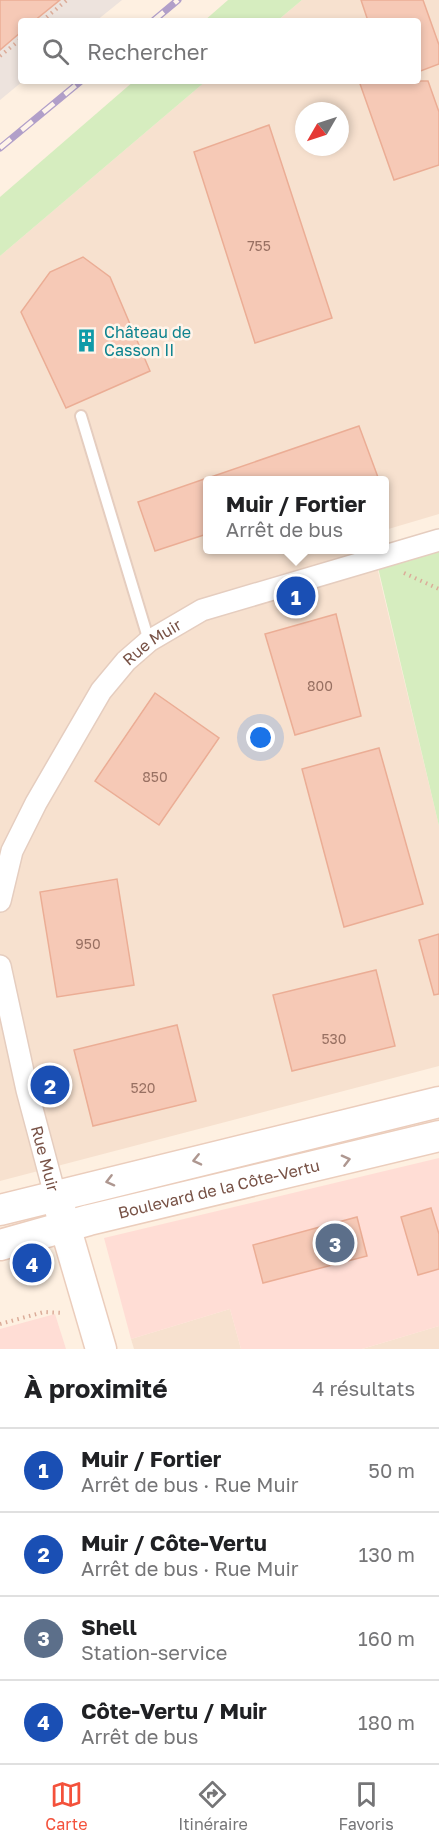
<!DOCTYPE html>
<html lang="fr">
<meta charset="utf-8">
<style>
:root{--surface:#fff;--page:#f6f6f6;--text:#202124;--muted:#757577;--line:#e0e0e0;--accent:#f4513b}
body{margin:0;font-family:"Golos Text",sans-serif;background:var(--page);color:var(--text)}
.compass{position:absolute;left:295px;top:102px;width:54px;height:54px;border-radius:50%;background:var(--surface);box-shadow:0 3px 9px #0003;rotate:231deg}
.you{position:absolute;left:261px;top:738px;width:21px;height:21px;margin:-15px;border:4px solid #fff;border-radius:50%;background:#1a73e8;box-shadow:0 0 0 9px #1a73e833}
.badge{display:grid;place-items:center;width:39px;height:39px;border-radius:50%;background:var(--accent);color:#fff;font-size:20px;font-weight:700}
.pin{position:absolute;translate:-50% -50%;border:3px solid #fff;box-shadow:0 2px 6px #0006}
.popup{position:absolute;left:203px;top:476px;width:186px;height:78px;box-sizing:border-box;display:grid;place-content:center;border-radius:6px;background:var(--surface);filter:drop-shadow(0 2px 4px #0005);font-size:20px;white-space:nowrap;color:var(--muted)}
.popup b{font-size:22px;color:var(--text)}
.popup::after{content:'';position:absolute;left:50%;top:100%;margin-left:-12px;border:12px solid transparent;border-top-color:var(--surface)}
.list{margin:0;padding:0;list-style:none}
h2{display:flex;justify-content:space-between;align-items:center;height:78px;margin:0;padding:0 24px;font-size:26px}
h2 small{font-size:20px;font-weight:400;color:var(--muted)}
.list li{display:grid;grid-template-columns:39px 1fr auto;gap:18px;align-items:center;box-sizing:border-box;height:84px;padding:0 24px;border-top:2px solid var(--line)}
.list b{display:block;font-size:22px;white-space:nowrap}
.list p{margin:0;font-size:20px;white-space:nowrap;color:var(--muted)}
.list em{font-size:20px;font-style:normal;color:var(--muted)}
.icon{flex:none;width:33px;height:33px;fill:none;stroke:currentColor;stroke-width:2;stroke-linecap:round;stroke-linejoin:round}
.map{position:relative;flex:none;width:439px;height:1349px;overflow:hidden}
.search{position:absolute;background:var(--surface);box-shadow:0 3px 9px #0003;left:18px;right:18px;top:18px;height:66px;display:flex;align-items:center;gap:15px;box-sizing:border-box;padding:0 21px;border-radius:6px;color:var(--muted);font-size:22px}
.sheet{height:414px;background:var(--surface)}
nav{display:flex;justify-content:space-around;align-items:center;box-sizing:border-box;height:84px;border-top:2px solid var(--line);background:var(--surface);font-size:16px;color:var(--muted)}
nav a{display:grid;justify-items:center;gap:3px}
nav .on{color:var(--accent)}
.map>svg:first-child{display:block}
</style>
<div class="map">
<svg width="439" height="1349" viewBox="0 0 439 1349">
<rect width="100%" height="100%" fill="#fef0e1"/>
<g fill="#f7e1cf" fill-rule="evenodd">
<path d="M302 0H439V514L385 530V480H208V550H373L439 826V1066L0 1181V256L206 81H418V21H277ZM304 111H340V147H304Z"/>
<path d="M230 1309 241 1349H134L131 1339Z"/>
<path d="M439 1326V1349H362Z"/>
</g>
<g fill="#ffddd5">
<path d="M439 1158V1326L362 1349H241L230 1309 131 1339 104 1238Z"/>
<path d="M55 1314 66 1349H0V1329Z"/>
</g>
<path fill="#ede3dd" d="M0 0H122L96 21H21L23 81 0 100Z"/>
<g fill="#d6edbf">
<path d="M228 0H302L277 21H204Z"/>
<path d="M134 81H206L0 256V197Z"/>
<path d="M439 540V826L376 559Z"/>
</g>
<g fill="#f6c9b6" stroke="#ebad95" stroke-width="1.5">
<path d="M0 0H60L34 21H21V32L0 50Z"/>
<path d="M361 0H423L439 45V64L418 72V21H368Z"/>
<path d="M359 81H428L439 112V165L394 180Z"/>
<path d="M269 125 332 318 255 343 194 152Z"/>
<path d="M83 257 110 277 150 371 66 408 21 312 50 272Z"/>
<path d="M359 426 379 480H209L208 478Z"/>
<path d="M207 478V534L155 551 138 502Z"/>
<path d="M336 614 361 716 295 735 265 634Z"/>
<path d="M155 693 219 738 159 825 95 781Z"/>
<path d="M379 748 423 904 344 927 302 769Z"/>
<path d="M117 879 134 985 57 997 40 892Z"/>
<path d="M439 934V994L434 995 419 940Z"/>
<path d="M376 970 395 1046 292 1071 273 995Z"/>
<path d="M177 1025 196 1101 93 1126 74 1050Z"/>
<path d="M431 1208 439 1234V1269L418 1275 401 1217Z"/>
<path d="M357 1217 367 1256 263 1283 253 1245Z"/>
</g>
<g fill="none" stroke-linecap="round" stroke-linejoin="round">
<defs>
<path id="lane" d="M81 416 149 641"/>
<g id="street">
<path id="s1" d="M0 901 12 851 36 803 101 691 126 661 149 641 202 610 439 540"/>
<path id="s2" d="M0 966 27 1090 55 1195"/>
</g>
<g id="secondary">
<path d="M60 1209 101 1349"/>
<path d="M0 1210 439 1102"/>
<path id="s3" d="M0 1245 89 1220 439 1136"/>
</g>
</defs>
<use href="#lane" stroke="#e5cdbf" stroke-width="14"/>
<use href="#street" stroke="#e5cdbf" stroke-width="24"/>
<use href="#secondary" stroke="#ebcdbc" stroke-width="33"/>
<g stroke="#dbac99" stroke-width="4" stroke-dasharray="1.5 4.5" stroke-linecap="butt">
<path d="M42 21 67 0"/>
<path d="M0 56 21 39"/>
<path d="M404 573 439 589"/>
<path d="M0 1324 44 1312 64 1313"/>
</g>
<use href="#lane" stroke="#fff" stroke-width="10"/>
<use href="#street" stroke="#fff" stroke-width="21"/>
<use href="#secondary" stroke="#fff" stroke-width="30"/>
<defs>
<g id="rail">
<path d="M153 21 178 0"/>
<path d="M0 148 81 81"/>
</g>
</defs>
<use href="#rail" stroke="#b19fc9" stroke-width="7"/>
<use href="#rail" stroke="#fff4ea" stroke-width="4.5" stroke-dasharray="14" stroke-linecap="butt"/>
</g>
<defs><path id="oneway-chevron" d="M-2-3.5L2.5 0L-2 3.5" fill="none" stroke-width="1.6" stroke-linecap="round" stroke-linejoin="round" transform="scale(1.5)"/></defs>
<g stroke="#ae9790">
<use href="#oneway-chevron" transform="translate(197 1160) rotate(167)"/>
<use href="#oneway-chevron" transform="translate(346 1160) rotate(-14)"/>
<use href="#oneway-chevron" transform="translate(110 1181) rotate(166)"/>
</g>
<defs>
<symbol id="building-bare" viewBox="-9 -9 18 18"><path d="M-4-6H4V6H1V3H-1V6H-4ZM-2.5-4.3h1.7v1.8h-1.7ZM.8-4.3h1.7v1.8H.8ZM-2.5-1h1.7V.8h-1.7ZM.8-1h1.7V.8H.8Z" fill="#0f9aa8" stroke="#fff4ea" stroke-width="2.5" paint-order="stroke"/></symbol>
</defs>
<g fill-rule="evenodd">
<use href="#building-bare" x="70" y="324" width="33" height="33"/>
</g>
<g text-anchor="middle" stroke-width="5" stroke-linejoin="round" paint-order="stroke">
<g font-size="14" fill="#987062">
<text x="259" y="251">755</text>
<text x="320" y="691">800</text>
<text x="155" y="782">850</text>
<text x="88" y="949">950</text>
<text x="334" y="1044">530</text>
<text x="143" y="1093">520</text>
</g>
<g font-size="16" fill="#0d838f" stroke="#fff4ea" text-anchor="start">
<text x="104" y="338">Château de<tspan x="104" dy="18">Casson II</tspan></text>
</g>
<g font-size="16" fill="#785246" stroke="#fff4ea">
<text dy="6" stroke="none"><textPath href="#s1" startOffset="306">Rue Muir</textPath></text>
<text dy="6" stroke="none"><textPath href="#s2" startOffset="198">Rue Muir</textPath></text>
<text dy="6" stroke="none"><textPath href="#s3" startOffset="226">Boulevard de la Côte-Vertu</textPath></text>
</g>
</g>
</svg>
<svg class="compass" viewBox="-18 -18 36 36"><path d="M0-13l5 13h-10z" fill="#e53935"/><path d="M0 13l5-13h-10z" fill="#757577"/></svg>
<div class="you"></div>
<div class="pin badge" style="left:296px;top:596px;background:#1a4fb4">1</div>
<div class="popup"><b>Muir / Fortier</b>Arrêt de bus</div>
<div class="pin badge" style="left:50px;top:1085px;background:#1a4fb4">2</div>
<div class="pin badge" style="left:335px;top:1243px;background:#5c6f8a">3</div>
<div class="pin badge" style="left:32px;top:1263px;background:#1a4fb4">4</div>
<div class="search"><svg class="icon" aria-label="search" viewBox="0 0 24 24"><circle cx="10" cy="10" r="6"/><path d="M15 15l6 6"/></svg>Rechercher</div>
</div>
<section class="sheet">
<h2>À proximité<small>4 résultats</small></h2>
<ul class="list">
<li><span class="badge" style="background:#1a4fb4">1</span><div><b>Muir / Fortier</b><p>Arrêt de bus · Rue Muir</p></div><em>50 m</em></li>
<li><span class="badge" style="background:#1a4fb4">2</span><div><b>Muir / Côte-Vertu</b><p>Arrêt de bus · Rue Muir</p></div><em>130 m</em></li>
<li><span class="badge" style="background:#5c6f8a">3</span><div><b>Shell</b><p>Station-service</p></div><em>160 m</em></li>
<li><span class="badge" style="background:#1a4fb4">4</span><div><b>Côte-Vertu / Muir</b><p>Arrêt de bus</p></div><em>180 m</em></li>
</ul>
</section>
<nav>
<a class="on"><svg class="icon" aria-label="map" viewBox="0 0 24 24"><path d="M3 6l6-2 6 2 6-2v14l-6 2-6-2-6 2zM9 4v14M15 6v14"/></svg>Carte</a>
<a><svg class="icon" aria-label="directions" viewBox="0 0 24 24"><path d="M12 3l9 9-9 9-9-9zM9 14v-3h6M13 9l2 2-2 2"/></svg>Itinéraire</a>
<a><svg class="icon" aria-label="saved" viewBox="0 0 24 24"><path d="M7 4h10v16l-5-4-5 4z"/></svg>Favoris</a>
</nav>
